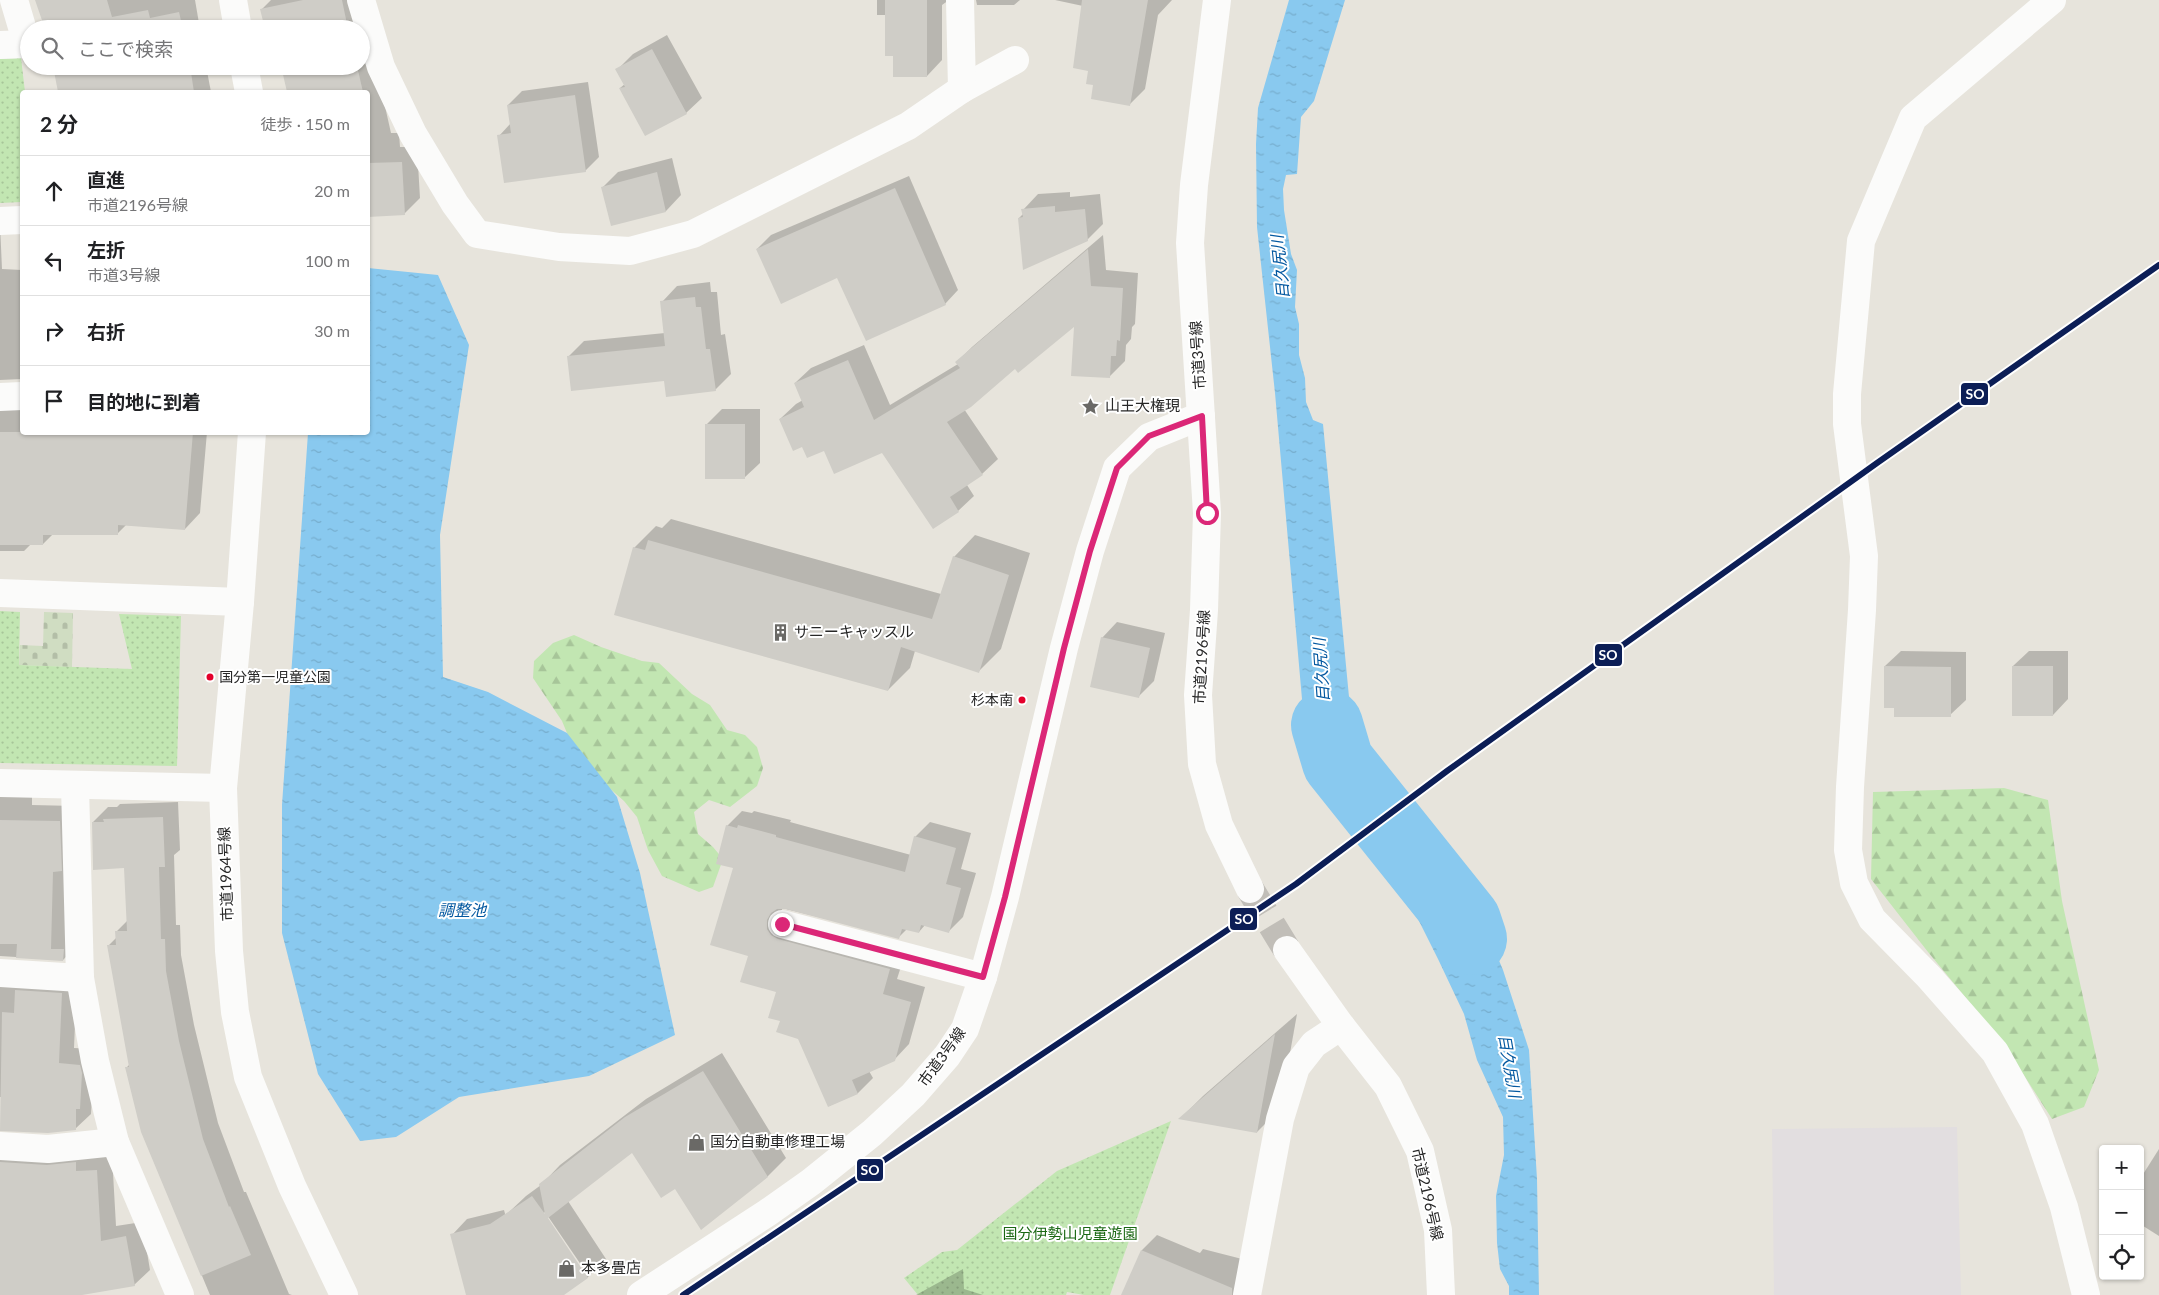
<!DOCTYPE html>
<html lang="ja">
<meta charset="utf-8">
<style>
:root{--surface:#fff;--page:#f2f2f2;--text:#202124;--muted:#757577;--line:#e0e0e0}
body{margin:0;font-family:Lato,"Noto Sans JP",sans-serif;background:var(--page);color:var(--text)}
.controls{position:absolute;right:15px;bottom:15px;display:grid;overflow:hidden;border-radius:5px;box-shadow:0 1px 4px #0004}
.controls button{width:45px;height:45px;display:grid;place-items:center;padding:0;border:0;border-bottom:1px solid var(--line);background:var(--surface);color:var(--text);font:25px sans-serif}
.stop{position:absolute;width:15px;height:15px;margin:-11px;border:4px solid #db2777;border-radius:50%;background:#fff}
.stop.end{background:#db2777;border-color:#fff;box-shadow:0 1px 5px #0008}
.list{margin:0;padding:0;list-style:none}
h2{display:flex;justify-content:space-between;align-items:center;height:65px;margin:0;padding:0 20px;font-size:21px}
h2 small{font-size:16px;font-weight:400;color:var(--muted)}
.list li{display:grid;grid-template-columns:32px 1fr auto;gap:15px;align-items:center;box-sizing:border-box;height:70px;padding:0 20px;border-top:1px solid var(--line)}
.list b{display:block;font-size:19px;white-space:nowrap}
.list p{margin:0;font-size:16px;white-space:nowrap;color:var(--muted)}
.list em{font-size:16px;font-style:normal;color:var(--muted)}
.icon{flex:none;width:28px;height:28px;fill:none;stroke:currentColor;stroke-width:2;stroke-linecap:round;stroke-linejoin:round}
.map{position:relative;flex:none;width:2159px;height:1295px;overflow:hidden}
.search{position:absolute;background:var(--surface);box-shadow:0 1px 4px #0004;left:20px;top:20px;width:350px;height:55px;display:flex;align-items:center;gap:12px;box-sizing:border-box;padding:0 18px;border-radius:28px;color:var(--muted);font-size:19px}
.panel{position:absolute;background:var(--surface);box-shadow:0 1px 4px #0004;left:20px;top:90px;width:350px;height:345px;border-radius:5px}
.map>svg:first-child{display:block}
</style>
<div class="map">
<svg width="2159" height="1295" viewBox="0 0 2159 1295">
<defs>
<pattern id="forest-firs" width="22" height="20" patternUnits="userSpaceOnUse" patternTransform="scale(1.25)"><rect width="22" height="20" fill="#c2e6b2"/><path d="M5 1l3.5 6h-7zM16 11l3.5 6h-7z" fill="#a7c599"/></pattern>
<pattern id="cemetery-stones" width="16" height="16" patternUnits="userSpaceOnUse" patternTransform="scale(1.25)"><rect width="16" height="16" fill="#d0ddc2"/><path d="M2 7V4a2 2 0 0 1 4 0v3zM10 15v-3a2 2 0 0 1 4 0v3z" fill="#b3bea7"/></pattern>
<pattern id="park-dots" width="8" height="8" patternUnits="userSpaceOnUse" patternTransform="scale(1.25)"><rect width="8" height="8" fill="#c2e6b2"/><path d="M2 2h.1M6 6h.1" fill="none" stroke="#a7c599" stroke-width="1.8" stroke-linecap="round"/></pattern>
<pattern id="water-ripples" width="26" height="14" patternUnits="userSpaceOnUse" patternTransform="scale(1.25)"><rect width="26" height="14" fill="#89c9ef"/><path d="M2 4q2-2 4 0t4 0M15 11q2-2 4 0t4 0" fill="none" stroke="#76adcd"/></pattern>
</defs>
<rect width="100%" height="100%" fill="#e7e4dc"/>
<path fill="#e2dee0" d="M1957 1127 1961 1295H1774L1772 1129Z"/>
<g fill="url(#forest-firs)">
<path d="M574 635 601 647 642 661 659 663 692 694 710 705 727 730 745 735 757 747 763 768 757 786 730 807 709 800 694 812 698 834 713 847 723 859 713 887 699 892 662 876 648 850 637 817 624 801 598 778 574 750 562 721 533 678 534 661 553 643Z"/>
<path d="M2004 788 2048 800 2062 901 2099 1070 2084 1107 2052 1119 2004 1044 1928 952 1871 879 1873 792Z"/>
</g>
<path fill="url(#cemetery-stones)" d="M44 612 73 613 72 667 19 665 20 645 43 646Z"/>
<g fill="url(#park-dots)">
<path d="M21 58 25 92H22V202L0 203V59Z"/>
<path d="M0 611 20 612 19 665 132 669 119 614 181 616 177 766 0 763Z"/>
<path d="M1171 1121 1110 1295H1084L1067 1292 1066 1295H918L904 1278 942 1252 957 1250 1057 1171Z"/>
</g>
<g fill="url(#water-ripples)">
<path d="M1289 0H1345L1314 101 1301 117 1297 174 1286 175 1283 189 1284 210 1291 254 1297 270 1295 307 1299 324V355L1305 378 1306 402 1313 420 1323 424 1349 697 1339 702 1337 713 1340 733 1354 761 1387 786 1395 798 1356 826 1319 770 1313 758 1305 733 1275 393 1257 227 1256 144 1258 108Z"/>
<path d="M368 268 438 275 469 345 440 535 443 677 488 692 567 733 617 797 640 873 675 1035 589 1076 459 1097 396 1137 360 1141 318 1074 282 933V805L308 433 368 432Z"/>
<path d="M1433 843 1487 932 1503 970 1529 1050 1537 1179 1539 1295H1509V1286L1500 1269 1497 1243 1496 1196 1504 1155 1503 1117 1477 1060 1464 1014 1438 959 1418 919 1388 881Z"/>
</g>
<path fill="#e7e4dc" d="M1432 841 1435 842 1386 882V879Z"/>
<g fill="#0003" fill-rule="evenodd">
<path d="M37 0H195L200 29H46Z"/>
<path d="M271 0H361L391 133H399L400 147H417L420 198 404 214 368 216V92H288L282 66H361V29H266L262 9Z"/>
<path d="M877 0H949L942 5V60L927 76 886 15H877Z"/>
<path d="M976 0H1020L1014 5H977Z"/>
<path d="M1055 0H1172L1158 15 1145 89 1130 104 1095 84 1090 70 1083 6Z"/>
<path d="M667 35 702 98 686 113 620 88 625 84 617 70 633 54Z"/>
<path d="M54 66H206L211 92H59Z"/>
<path d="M588 82 599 157 585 171 499 136 511 123 508 105 522 91Z"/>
<path d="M672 158 681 195 666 211 612 224 603 187 618 172Z"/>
<path d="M909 176 958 290 945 304 838 277 757 249 771 235Z"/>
<path d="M1070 192V197L1100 194 1103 224 1087 240 1019 218 1023 214V210L1038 194Z"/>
<path d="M0 224 2 269 22 270V379L0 380Z"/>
<path d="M1103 235 1106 270 1138 273 1135 324 1132 327 1131 339 1126 345 1125 361 1110 376 1075 324 1015 367 964 409 998 459 982 474 967 485 974 496 958 511 883 451 825 449 803 445 780 419 796 404 803 400 795 383 811 368 864 345 890 405 958 364 957 362 972 347Z"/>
<path d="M710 282 711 292H717L721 335 725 334 731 374 715 390 568 357 584 341 665 333 662 302 677 286Z"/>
<path d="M0 383 2 390 22 397V432H207L200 513 185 529 126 525 117 534H53L43 544H31L24 551H0Z"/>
<path d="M722 409H760V463L744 478 706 425Z"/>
<path d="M671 519 941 594 954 557 975 535 1030 553 1001 649 979 671 915 651 910 668 888 690 634 548 656 526 662 528Z"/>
<path d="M1117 622 1165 633 1154 681 1138 697 1102 638Z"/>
<path d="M1901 651 1966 652V700L1950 715 1895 707 1885 666Z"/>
<path d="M2029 651H2068V699L2053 715 2013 666Z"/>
<path d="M0 793 32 794V805L75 806 78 944 63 960 0 956Z"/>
<path d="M178 802 180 850 174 855 176 925H180L181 955 194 1025 218 1123 244 1192H246L289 1294 292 1295H210L142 1132 127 1067 130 1064 108 946 117 937V931L128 920 125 867 93 822 108 807H117L120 804Z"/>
<path d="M742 811 752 813 754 811 791 820 790 822 911 855 915 837 930 822 971 833 961 869 976 873 963 917 948 932 925 925 919 932 907 929 899 937 782 908V913L905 954 897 979 925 987 909 1044 894 1060 869 1071 873 1078 858 1093 829 1106 799 1038 781 1020 777 991 749 955 727 826Z"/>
<path d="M0 959 1 965 77 977 74 1048 95 1049 91 1114 75 1129 25 1099 0 1097Z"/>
<path d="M1297 1014 1280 1109 1257 1132 1181 1118 1203 1096Z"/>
<path d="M722 1053 786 1158 767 1177 702 1228 675 1187 662 1196 633 1151 568 1201 606 1259 587 1278 563 1294 507 1214 526 1196 541 1185 560 1165 646 1099ZM545 1212 588 1275H585L543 1214Z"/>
<path d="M2159 1149V1236L2140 1224V1179Z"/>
<path d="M0 1152 112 1155 116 1226 142 1222 150 1270 134 1285 74 1295H0Z"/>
<path d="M504 1210 524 1284 512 1295H467L452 1235 467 1219Z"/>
<path d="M1157 1235 1200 1253 1203 1249 1246 1260 1236 1295H1123L1142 1250Z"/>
<path d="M963 1269 964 1289 983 1295H916Z"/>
</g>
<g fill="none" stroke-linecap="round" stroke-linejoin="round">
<path stroke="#89c9ef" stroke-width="72" d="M1327 725 1338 762 1465 921 1471 939"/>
</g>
<g fill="#cfcdc7">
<path d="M35 0H107L112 17 148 10 150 18 179 12 183 29H45Z"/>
<path d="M303 0H342L348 29H265L260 9Z"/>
<path d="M885 0H927V77H893V56H885Z"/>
<path d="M1082 0H1148L1130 106 1091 99 1093 85 1086 84 1088 71 1073 68Z"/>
<path d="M652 49 687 114 645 136 619 88 625 87 615 69Z"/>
<path d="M53 66H190L194 92H58Z"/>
<path d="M281 66H357L363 92H287Z"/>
<path d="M575 95 586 172 504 183 497 135 511 133 507 105Z"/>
<path d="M402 162 405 215 368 217V163Z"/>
<path d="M657 172 666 212 611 226 601 187Z"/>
<path d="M895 188 946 305 866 341 837 278 781 304 756 249Z"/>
<path d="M1055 206V212L1085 209 1088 241 1023 270 1018 218 1023 217 1021 209Z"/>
<path d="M1088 249 1091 286 1123 288 1120 341 1117 340 1116 356H1111L1110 378 1071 376 1074 327 1018 373 1015 369 971 407 947 422 983 475 950 497 959 512 933 529 882 453 834 474 824 451 807 458 802 447 793 451 779 419 804 407 794 383 848 360 874 420 960 368 955 362Z"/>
<path d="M695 297 696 307H701L706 349H710L716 391 666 397 664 381 571 391 567 356 665 346 660 301Z"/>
<rect x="705" y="424" width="40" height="55"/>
<path d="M0 432H193L185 530 118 525V535H43V545H0Z"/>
<path d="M648 540 932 619 953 556 1009 575 979 673 901 647 888 691 614 615 633 547 645 550Z"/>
<path d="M1101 637 1150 648 1139 698 1090 687Z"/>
<path d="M1884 666 1951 667V717H1894V708H1884Z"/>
<rect x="2012" y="666" width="41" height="50"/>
<path d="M163 817 165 867H159L161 939H165L166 971 179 1041 203 1139 229 1207 230 1206 251 1255 201 1276 141 1132 125 1067H129L107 945H116L115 931H127L124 868 93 870V867L92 822H104L103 819Z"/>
<path d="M0 820 60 821 62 871 53 872 51 949H64L63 961 16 958 17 944H0Z"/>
<path d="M726 825 737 828 738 825 776 835V837L905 872 914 836 956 848 946 884 961 888 949 933 921 925 919 933 902 929 899 939 786 909H777L771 913 767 920V929L771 935 778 939 890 969 883 994 911 1002 895 1061 852 1080 858 1094 828 1107 798 1039 776 1032 780 1021 768 1018 776 992 740 982 748 956 710 945 733 868 716 864Z"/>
<path d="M15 990 62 993 59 1063 80 1065 82 1073 80 1109H76V1130L48 1133 0 1131 2 1012 14 1013Z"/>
<path d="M1275 1034 1257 1133 1178 1119Z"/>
<path d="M703 1071 768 1177 701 1230 675 1189 661 1198 632 1153 548 1218 588 1278 564 1295H466L450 1234 490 1224 532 1196 545 1214 539 1184 625 1117Z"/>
<path d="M0 1162 47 1165 76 1162V1171L97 1170 101 1241 126 1236 135 1286 82 1295H0Z"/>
<path d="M1141 1250 1232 1288V1295H1121Z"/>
</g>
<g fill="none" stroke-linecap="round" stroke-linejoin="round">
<path stroke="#c1beb8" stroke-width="28" stroke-dasharray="28 14" stroke-linecap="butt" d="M1250 889 1287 950"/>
<g stroke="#fbfbfa" stroke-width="28">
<path d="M361 0 381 67 413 134 455 204 477 234 559 247 630 251 693 234 908 126 962 89 1015 60"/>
<path d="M960 0 962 89"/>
<path d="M2052 0 1913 118 1861 241 1847 394V424L1864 556 1862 610 1850 787 1848 850 1854 883 1872 919 1929 977 1995 1052 2035 1124 2064 1207 2086 1295"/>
<path d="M0 45 27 44 14 0"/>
<path d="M0 221 22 220"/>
<path d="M0 397 22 396"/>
<path d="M0 593 240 602"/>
<path d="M0 783 223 788"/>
<path d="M75 786 80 978 95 1061 115 1142 180 1295"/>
<path d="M782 924 983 977"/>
<path d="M0 973 80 978"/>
<path d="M0 1146 48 1149 115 1142"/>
<path d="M1247 1295 1280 1119 1296 1067 1314 1044 1341 1026"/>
</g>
<g stroke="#fbfbfa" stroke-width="28">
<path d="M233 0 238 29"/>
<path d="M1217 0 1194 185 1190 243 1207 513 1204 610 1198 695 1202 764 1219 825 1250 889"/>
<path d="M244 66 249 92"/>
<path d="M252 432 240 602 223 788 229 951 235 1012 248 1077 292 1186 344 1295"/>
<path d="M1287 950 1341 1026 1388 1086 1420 1151 1438 1230 1441 1295"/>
<path d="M641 1295 767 1213 811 1182 872 1133 913 1095 947 1056 965 1029 983 977 1005 897 1064 648 1090 551 1117 468 1149 437 1201 416"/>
</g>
<defs>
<path id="rail-1" d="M683 1295 1296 884 1447 771 1877 463 2159 265"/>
</defs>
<use href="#rail-1" stroke="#fff" stroke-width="10"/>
<use href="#rail-1" stroke="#0c1e56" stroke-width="6"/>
</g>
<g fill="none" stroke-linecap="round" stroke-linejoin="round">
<path stroke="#db2777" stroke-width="6" d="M782 924 983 977 1005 897 1064 648 1090 551 1117 468 1149 436 1202 416 1207 513"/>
</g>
<defs>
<symbol id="sight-bare" viewBox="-9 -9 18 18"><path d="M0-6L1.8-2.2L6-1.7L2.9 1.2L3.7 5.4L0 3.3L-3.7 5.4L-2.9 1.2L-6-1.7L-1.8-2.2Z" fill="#6a6966" stroke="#fff" stroke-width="2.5" paint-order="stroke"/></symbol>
<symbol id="building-bare" viewBox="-9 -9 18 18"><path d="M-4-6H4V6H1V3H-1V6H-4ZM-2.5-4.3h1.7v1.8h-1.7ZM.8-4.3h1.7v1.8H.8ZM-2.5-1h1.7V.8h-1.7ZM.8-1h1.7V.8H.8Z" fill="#6a6966" stroke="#fff" stroke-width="2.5" paint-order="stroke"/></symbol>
<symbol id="shop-bare" viewBox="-9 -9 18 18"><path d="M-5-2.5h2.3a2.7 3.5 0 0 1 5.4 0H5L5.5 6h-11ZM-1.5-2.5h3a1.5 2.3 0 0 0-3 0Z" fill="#6a6966" stroke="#fff" stroke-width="2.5" paint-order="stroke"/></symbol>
</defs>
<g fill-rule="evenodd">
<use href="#sight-bare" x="1078" y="394" width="25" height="25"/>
<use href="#building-bare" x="768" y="620" width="25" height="25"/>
<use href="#shop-bare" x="684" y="1130" width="25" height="25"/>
<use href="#shop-bare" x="554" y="1256" width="25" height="25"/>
</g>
<g fill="#e4002b" stroke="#fff" stroke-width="2">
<circle cx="210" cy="677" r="4.5"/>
<circle cx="1022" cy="700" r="4.5"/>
</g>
<g text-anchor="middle" stroke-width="4" stroke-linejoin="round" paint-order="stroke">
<g font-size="14" fill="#272727" stroke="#fff" text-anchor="start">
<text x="219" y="682">国分第一児童公園</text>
<text x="1013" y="705" text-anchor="end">杉本南</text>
</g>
<g font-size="15" fill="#272727" stroke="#fff">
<text transform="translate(1198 355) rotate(-94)" y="5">市道3号線</text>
<text transform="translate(1202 657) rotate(-87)" y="5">市道2196号線</text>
<text transform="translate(226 874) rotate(-92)" y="5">市道1964号線</text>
<text transform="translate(942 1057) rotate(-54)" y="5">市道3号線</text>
<text transform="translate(1427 1194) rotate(77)" y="5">市道2196号線</text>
</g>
<g font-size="15" fill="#272727" stroke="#fff" text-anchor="start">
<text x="1105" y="411">山王大権現</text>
<text x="794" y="637">サニーキャッスル</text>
<text x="710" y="1147">国分自動車修理工場</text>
<text x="581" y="1273">本多畳店</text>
</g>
<g font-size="15" fill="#1b6814" stroke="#fff">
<text x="1070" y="1239">国分伊勢山児童遊園</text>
</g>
<g font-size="16" font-style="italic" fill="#0358a0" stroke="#fff">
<text transform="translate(1280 267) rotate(-96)" y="6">目久尻川</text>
<text transform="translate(1321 670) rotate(-94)" y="6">目久尻川</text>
<text x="462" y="916">調整池</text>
<text transform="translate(1510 1066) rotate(80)" y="6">目久尻川</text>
</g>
</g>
<g stroke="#fff" stroke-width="2">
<rect x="1960" y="382" width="29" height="24" rx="5" fill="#0c1e56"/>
<rect x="1594" y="643" width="29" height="24" rx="5" fill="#0c1e56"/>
<rect x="1229" y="907" width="29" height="24" rx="5" fill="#0c1e56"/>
<rect x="856" y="1158" width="28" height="24" rx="5" fill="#0c1e56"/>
</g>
<g font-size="14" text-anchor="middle" font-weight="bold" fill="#fff">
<text x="1975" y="399">SO</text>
<text x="1608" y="660">SO</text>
<text x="1244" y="924">SO</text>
<text x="870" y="1175">SO</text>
</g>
</svg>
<div class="controls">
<button>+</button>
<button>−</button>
<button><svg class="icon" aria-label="locate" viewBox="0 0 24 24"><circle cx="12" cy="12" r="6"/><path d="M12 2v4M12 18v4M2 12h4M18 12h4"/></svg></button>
</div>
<div class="stop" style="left:1207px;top:513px"></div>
<div class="stop end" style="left:782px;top:924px"></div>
<div class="search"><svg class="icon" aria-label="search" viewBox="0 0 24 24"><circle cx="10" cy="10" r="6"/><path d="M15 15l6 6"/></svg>ここで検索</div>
<section class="panel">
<h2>2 分<small>徒歩 · 150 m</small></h2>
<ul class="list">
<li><svg class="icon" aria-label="ahead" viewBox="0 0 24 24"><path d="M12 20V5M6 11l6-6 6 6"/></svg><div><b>直進</b><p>市道2196号線</p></div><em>20 m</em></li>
<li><svg class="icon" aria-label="left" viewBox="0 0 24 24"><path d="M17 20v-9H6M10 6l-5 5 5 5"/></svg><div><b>左折</b><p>市道3号線</p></div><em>100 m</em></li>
<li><svg class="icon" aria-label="right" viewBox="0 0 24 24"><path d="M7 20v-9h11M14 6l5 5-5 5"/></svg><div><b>右折</b></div><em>30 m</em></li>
<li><svg class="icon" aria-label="arrive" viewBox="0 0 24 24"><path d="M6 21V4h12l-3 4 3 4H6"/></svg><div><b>目的地に到着</b></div></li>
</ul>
</section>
</div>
